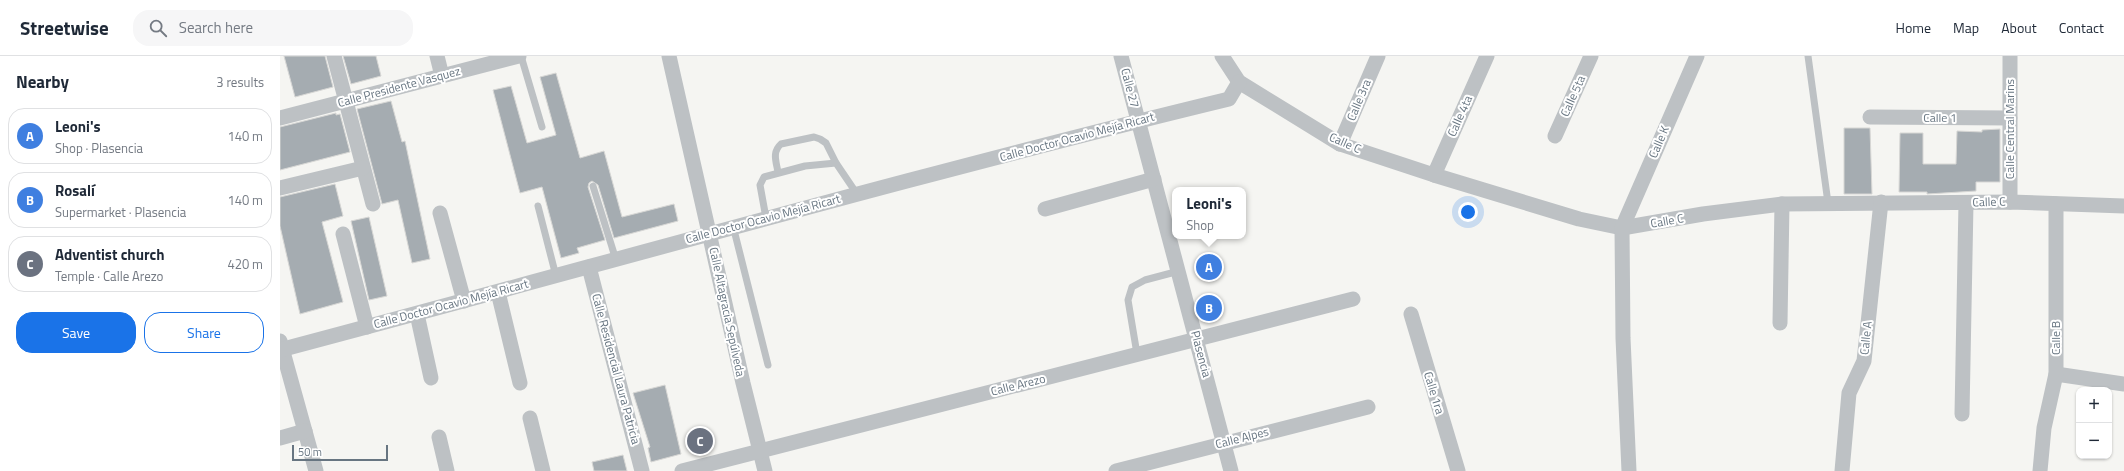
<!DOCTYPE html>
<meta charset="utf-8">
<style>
:root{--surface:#fff;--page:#f6f6f7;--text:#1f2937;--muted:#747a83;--line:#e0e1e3;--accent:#1a73e8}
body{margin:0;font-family:"Titillium Web",sans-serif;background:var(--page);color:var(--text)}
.controls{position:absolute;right:12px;bottom:12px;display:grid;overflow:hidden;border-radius:8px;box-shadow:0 1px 3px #0004}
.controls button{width:36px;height:36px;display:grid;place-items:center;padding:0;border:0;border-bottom:1px solid var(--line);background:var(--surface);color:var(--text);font:20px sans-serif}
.scale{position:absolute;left:12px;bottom:10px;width:96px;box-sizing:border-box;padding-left:4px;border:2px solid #677581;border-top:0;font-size:11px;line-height:14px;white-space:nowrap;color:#677581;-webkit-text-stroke:3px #fff;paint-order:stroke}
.you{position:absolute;left:1188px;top:156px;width:14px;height:14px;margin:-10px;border:3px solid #fff;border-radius:50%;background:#1a73e8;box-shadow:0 0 0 6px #1a73e833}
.badge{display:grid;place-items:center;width:26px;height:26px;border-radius:50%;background:var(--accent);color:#fff;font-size:13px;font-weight:700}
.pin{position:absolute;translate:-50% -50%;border:2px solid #fff;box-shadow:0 1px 4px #0006}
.popup{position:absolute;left:892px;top:131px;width:74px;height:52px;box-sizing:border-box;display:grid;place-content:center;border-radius:8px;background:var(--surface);filter:drop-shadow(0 1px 3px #0005);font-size:13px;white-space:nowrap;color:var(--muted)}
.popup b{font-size:15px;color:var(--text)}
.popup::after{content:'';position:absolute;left:50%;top:100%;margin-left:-8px;border:8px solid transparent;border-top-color:var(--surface)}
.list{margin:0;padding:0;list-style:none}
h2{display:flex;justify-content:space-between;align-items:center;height:52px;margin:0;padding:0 16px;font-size:17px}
h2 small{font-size:13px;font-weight:400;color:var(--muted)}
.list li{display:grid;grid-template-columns:26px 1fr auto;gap:12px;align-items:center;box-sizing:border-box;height:56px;margin:0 8px 8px;padding:0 8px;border:1px solid var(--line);border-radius:16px}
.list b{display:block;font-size:15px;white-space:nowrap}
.list p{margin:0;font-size:13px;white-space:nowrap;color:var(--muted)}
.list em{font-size:13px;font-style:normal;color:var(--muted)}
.actions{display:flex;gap:8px;padding:12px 16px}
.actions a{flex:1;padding:9px 0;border:1px solid var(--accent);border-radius:16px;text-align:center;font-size:14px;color:var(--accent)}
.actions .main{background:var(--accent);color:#fff}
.icon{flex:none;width:22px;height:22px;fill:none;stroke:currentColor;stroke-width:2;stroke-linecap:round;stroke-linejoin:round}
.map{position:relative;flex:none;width:1844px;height:415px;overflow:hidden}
header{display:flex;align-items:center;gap:24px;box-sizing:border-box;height:56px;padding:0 20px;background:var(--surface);border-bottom:1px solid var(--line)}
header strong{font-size:19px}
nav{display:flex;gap:22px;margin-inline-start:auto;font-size:14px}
.search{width:280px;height:36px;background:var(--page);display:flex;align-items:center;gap:10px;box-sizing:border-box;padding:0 14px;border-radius:16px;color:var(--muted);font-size:15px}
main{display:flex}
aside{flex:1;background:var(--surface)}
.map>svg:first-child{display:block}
</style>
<header>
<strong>Streetwise</strong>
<div class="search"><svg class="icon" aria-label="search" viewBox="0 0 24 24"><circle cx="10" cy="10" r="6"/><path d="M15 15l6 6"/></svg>Search here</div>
<nav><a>Home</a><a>Map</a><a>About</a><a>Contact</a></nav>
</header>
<main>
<aside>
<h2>Nearby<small>3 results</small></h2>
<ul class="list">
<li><span class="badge" style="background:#3f7fe0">A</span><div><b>Leoni's</b><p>Shop · Plasencia</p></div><em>140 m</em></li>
<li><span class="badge" style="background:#3f7fe0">B</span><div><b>Rosalí</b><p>Supermarket · Plasencia</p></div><em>140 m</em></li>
<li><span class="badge" style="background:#6b7280">C</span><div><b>Adventist church</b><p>Temple · Calle Arezo</p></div><em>420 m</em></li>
</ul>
<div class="actions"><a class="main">Save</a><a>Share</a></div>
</aside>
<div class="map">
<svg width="1844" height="415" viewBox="0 0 1844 415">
<rect width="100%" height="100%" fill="#f5f5f2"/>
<g fill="#a5acb1" stroke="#d7d7d5">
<path d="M4 0H45L53 31 15 41Z"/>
<path d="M63 0H96L101 20 71 28Z"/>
<path d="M276 17 300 102 324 95 342 161 394 148 398 165 334 182 318 129 312 125 309 127 308 131 325 184 297 192 299 197 281 202 262 131 240 137 213 34 231 30 247 87 276 79 260 21Z"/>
<path d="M111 45 122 86 125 85 150 203 132 207 118 144 102 148 77 53Z"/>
<path d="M56 57V59L60 58 70 96 0 114V71Z"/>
<path d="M1564 72H1590L1592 138H1564Z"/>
<path d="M1720 73V126H1696V135L1647 138V136H1619L1620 77H1643V108H1676L1677 75 1702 76V74Z"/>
<path d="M55 128 63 160 42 166 63 246 20 258 0 170V141Z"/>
<path d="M89 161 107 240 89 244 71 165Z"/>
<path d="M937 200 942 216 921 221 917 206Z"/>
<path d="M935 239 941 259 926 264 921 261 916 245Z"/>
<path d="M385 329 401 398 371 406 368 392 370 391 353 337Z"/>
<path d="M343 399 347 415H314L312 406Z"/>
</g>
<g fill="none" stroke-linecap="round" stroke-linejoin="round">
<g stroke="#bdc1c4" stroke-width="7">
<path d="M241 0 262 71"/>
<path d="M1528 0 1548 147"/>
<path d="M498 116C496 105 492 96 501 88L534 81 540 83 546 87 556 107"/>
<path d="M313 130 336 204"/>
<path d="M258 150 276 220"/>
<path d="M486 162 480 129 484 121 525 110 556 107 577 138"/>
<path d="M453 170 488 309"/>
<path d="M857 298 848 244 852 231 865 224 899 215"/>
</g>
<g stroke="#bdc1c4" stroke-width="15">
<path d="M54 0 93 148"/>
<path d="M157 0 162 20"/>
<path d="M389 0 463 327 485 415"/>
<path d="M841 0 951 415"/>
<path d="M942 0 959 26 1060 88 1154 119 1299 163 1342 172 1423 158 1502 148 1730 146 1844 150"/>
<path d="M1590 61 1730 62"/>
<path d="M0 62 239 0"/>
<path d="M1275 80 1311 0"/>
<path d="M1060 88 1098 0"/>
<path d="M1154 119 1207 0"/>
<path d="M0 132 83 112"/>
<path d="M1730 146V0"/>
<path d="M765 153 874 123"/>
<path d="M160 157 184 245"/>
<path d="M63 178 87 271"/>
<path d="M309 211 362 415"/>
<path d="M218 236 240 327"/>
<path d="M137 258 151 322"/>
<path d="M1131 258 1178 415"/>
<path d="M1500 267 1502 148"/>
<path d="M0 285 36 415"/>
<path d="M0 294C317 210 631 120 949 43L959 26"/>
<path d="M1776 318 1844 328"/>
<path d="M1682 358 1686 147"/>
<path d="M250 362 263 415"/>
<path d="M159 381 167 415"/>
<path d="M0 382 25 375"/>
<path d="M402 415 1073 243"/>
<path d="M836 415 1088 351"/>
<path d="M1349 415 1343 282 1342 172 1417 0"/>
<path d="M1562 415 1569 337 1584 305 1601 146"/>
<path d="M1760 415 1764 372 1776 318V148"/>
</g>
</g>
<g text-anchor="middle" stroke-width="4" stroke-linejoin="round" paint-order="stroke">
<g font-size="12" fill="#677581" stroke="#fff">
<text transform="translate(119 31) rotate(-15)" y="4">Calle Presidente Vasquez</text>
<text transform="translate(850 32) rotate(75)" y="4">Calle 27</text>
<text transform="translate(1293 40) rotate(-66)" y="4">Calle 5ta</text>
<text transform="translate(1079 44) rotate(-67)" y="4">Calle 3ra</text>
<text transform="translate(1180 60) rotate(-66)" y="4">Calle 4ta</text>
<text x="1660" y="66">Calle 1</text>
<text transform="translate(1730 73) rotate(-90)" y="4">Calle Central Marins</text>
<text transform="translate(797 81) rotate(-15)" y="4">Calle Doctor Ocavio Mejía Ricart</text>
<text transform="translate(1379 86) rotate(-67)" y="4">Calle K</text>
<text transform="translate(1065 87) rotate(24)" y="4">Calle C</text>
<text transform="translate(1709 146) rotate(-2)" y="4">Calle C</text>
<text transform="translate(483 163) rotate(-15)" y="4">Calle Doctor Ocavio Mejía Ricart</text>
<text transform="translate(1387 165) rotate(-10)" y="4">Calle C</text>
<text transform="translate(171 248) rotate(-15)" y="4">Calle Doctor Ocavio Mejía Ricart</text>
<text transform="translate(447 256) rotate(78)" y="4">Calle Altagracia Sepúlveda</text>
<text transform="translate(1586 282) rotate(-84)" y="4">Calle A</text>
<text transform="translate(1776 282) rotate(-90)" y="4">Calle B</text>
<text transform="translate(921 298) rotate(75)" y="4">Plasencia</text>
<text transform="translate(336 313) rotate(75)" y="4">Calle Residencial Laura Patricia</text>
<text transform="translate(738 329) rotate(-14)" y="4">Calle Arezo</text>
<text transform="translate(1154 337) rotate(73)" y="4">Calle 1ra</text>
<text transform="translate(962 382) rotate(-14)" y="4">Calle Alpes</text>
</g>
</g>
</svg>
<div class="controls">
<button>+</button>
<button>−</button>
</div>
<div class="scale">50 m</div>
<div class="you"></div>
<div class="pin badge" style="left:929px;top:211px;background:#3f7fe0">A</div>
<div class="popup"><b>Leoni's</b>Shop</div>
<div class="pin badge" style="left:929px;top:252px;background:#3f7fe0">B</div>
<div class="pin badge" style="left:420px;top:385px;background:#6b7280">C</div>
</div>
</main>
